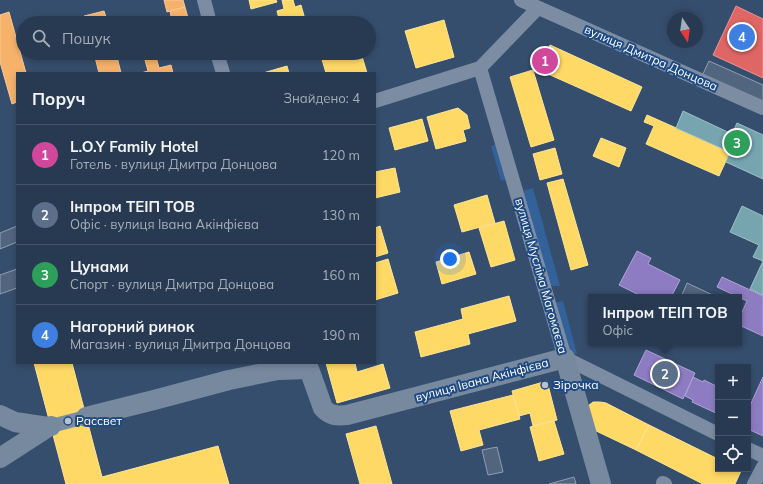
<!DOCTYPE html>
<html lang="uk">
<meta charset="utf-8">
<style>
:root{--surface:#283a52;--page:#34455c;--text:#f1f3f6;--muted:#a5adb8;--line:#445469;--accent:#b9c1cc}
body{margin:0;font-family:Mulish,sans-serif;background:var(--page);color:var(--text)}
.controls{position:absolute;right:12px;bottom:12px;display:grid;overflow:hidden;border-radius:0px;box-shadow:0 2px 6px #0003}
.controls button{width:36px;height:36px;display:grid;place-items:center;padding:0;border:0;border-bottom:1px solid var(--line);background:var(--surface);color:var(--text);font:20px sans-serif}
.compass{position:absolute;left:667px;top:12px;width:36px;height:36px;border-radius:50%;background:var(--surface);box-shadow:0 2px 6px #0003;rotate:167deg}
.you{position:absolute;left:450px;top:259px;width:14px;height:14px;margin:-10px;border:3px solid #fff;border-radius:50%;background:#1a73e8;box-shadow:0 0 0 6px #1a73e833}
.badge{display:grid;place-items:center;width:26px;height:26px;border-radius:50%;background:var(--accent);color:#fff;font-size:13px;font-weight:700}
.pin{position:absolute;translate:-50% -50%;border:2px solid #fff;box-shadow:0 1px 4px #0006}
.popup{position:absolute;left:588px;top:294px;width:154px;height:52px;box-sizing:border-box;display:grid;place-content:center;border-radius:0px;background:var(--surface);filter:drop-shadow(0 1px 3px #0005);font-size:13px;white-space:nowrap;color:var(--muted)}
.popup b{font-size:15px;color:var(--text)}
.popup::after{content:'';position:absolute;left:50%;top:100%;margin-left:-8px;border:8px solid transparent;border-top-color:var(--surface)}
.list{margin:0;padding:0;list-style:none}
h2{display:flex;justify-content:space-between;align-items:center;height:52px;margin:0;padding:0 16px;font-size:17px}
h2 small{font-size:13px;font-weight:400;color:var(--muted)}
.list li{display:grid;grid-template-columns:26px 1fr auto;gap:12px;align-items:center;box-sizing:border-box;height:60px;padding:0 16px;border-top:1px solid var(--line)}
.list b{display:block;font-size:15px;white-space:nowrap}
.list p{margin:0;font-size:13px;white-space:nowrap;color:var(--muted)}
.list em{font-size:13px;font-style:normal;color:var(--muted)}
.icon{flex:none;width:22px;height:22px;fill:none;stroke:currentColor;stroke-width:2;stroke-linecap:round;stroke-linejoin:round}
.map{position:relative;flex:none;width:763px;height:484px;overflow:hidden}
.search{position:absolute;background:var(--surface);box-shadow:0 2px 6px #0003;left:16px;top:16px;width:360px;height:44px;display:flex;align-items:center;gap:10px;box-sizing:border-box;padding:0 14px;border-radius:22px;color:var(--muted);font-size:15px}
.panel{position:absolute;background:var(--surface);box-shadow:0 2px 6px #0003;left:16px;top:72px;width:360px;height:292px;border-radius:0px}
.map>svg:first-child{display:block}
</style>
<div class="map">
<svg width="763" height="484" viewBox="0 0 763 484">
<rect width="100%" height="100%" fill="#364e6d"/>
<g fill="#33619a">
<path d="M499 144 508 179 501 181 491 146Z"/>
<path d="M533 188 560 286H549L523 191Z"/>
<path d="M563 301 577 354 566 353 554 303Z"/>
</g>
<g fill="#ffd966" stroke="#ffe494">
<path d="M249 0H276L277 2 251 9Z"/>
<path d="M282 0H293L295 7 301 5 306 23H280L277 11 284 9Z"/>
<path d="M444 20 454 57 416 68 405 31Z"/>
<path d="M550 45 642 87 631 111 539 70Z"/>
<path d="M331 53H361L367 73H326L321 56Z"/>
<path d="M287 66 289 73H263Z"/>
<path d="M533 70 554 140 531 147 510 77Z"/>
<path d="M458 108 467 115 470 128 463 130 466 141 436 149 427 117Z"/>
<path d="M647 115 730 152 719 176 646 144 654 126 644 122Z"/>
<path d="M422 119 428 141 395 150 389 128Z"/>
<path d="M601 138 626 148 619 167 593 156Z"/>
<path d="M555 148 562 174 540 180 533 154Z"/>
<path d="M395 168 400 192 375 198V172Z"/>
<path d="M563 179 588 265 571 270 547 183Z"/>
<path d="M487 195 495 223 462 232 454 205Z"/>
<path d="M504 221 515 260 491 267 479 228Z"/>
<path d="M380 226 388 253 375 257V228Z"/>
<path d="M469 252 476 274 442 284 436 262Z"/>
<path d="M388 259 398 293 375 300V263Z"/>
<path d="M509 296 516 321 468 334 470 344 421 357 415 332 463 319 461 309Z"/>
<path d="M34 363H72L102 477 218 446 229 484H66Z"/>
<path d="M326 363H355L357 372 383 364 390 388 337 403Z"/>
<path d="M547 381 557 420 533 426 530 413 519 416 512 391Z"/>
<path d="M513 395 520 419 479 430 483 445 461 451 450 411Z"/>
<path d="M593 402H600L606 403 649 425 636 450 592 429 588 406Z"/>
<path d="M554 421 564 454 539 461 530 427Z"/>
<path d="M649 425 718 459V469H738L741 471 735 484H703L636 450Z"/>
<path d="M376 426 392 484H360L346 434Z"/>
</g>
<path fill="#e06666" stroke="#e99494" d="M736 6 763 19V78L713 55Z"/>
<g fill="#8e7cc3" stroke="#b0a3d5">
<path d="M637 251 651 258 648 264 680 280 671 297H643L619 285Z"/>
<path d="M722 277 763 296V336L739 325V319L747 301 717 287Z"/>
<path d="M646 350 695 373 683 399 634 375Z"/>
<path d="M693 377 703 382 704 380 718 387V414L692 402 693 400 685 396Z"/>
<path d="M763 377V436L748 429V410Z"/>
</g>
<g fill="#f6b26b" stroke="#f9c997">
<path d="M164 0H183L185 7 167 12Z"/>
<path d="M185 7 188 18 172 22 170 11Z"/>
<path d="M104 11 108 23H86L84 16Z"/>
<path d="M9 12 26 73H17V102L12 104 0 62V15Z"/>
<path d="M94 53H116L121 73H99Z"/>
<path d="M156 57 159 68 171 65 173 73H141L148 71 145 60Z"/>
</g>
<g fill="#76a5af" stroke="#9fc0c7">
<path d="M683 111 732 134 737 123 763 135V179L726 162 730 152 676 128Z"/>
<path d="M742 206 763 216V295L750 289 763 261 753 257 759 245 730 232Z"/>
</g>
<g fill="#52657e" stroke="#909eb1">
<path d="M709 61 763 85V103L702 76Z"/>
<path d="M17 226V242L0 249V233Z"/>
<path d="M17 269V288L0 294V275Z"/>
<path d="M687 283 717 297H681Z"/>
<path d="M497 447 503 472 488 475 482 450Z"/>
<path d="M574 477 576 484H549Z"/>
</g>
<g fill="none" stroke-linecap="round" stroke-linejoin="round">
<g stroke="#7c8da3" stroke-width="14">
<path d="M204 0 210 23"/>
<path d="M521 0 763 108"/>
<path d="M217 53 223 73"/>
<path d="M480 68 565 358 718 434"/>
<path d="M375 101 480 68 538 8"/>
<path d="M51 426 86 417"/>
<path d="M748 449 763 456"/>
<path d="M665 484 663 483 665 484"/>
<path d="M754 484 763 467"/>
</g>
<g stroke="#77899f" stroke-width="20">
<path d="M0 415 15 422 48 427"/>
<path d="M86 417 154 400 229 380 278 370 309 369 323 408C330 416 337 416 347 415L565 358 601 484"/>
<path d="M0 458 48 427 51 426"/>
</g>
</g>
<g fill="#b9c1cc" stroke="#204a83" stroke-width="1.5">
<circle cx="545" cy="385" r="4"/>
<circle cx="68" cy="421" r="4"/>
</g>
<g text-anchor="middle" stroke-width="4" stroke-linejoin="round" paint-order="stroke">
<g font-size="12" fill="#fff" stroke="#204a83">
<text transform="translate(651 58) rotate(24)" y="4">вулиця Дмитра Донцова</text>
<text transform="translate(541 276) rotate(74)" y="4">вулиця Мусліма Магомаєва</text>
<text transform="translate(482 380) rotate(-15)" y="4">вулиця Івана Акінфієва</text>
</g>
<g font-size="12" fill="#fff" stroke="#204a83" text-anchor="start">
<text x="553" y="389">Зірочка</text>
<text x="76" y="425">Рассвет</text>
</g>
</g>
</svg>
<div class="controls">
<button>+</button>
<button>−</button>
<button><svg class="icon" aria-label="locate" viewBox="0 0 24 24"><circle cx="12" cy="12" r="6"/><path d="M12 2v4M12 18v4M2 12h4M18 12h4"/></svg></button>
</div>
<svg class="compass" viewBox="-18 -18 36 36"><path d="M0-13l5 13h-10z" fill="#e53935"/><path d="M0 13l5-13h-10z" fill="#a5adb8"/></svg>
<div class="you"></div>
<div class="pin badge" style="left:545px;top:61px;background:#d1479c">1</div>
<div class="pin badge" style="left:665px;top:374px;background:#5c6f8a">2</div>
<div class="popup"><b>Інпром ТЕІП ТОВ</b>Офіс</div>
<div class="pin badge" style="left:737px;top:143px;background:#2e9e5b">3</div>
<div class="pin badge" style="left:742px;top:37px;background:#3f7fe0">4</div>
<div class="search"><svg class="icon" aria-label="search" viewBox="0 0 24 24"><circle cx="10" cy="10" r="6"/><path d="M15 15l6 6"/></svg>Пошук</div>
<section class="panel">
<h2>Поруч<small>Знайдено: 4</small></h2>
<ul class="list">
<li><span class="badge" style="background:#d1479c">1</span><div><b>L.O.Y Family Hotel</b><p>Готель · вулиця Дмитра Донцова</p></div><em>120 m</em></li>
<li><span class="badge" style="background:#5c6f8a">2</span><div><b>Інпром ТЕІП ТОВ</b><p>Офіс · вулиця Івана Акінфієва</p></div><em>130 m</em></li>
<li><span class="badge" style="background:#2e9e5b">3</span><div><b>Цунами</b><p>Спорт · вулиця Дмитра Донцова</p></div><em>160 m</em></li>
<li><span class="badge" style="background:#3f7fe0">4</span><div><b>Нагорний ринок</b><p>Магазин · вулиця Дмитра Донцова</p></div><em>190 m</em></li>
</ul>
</section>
</div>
